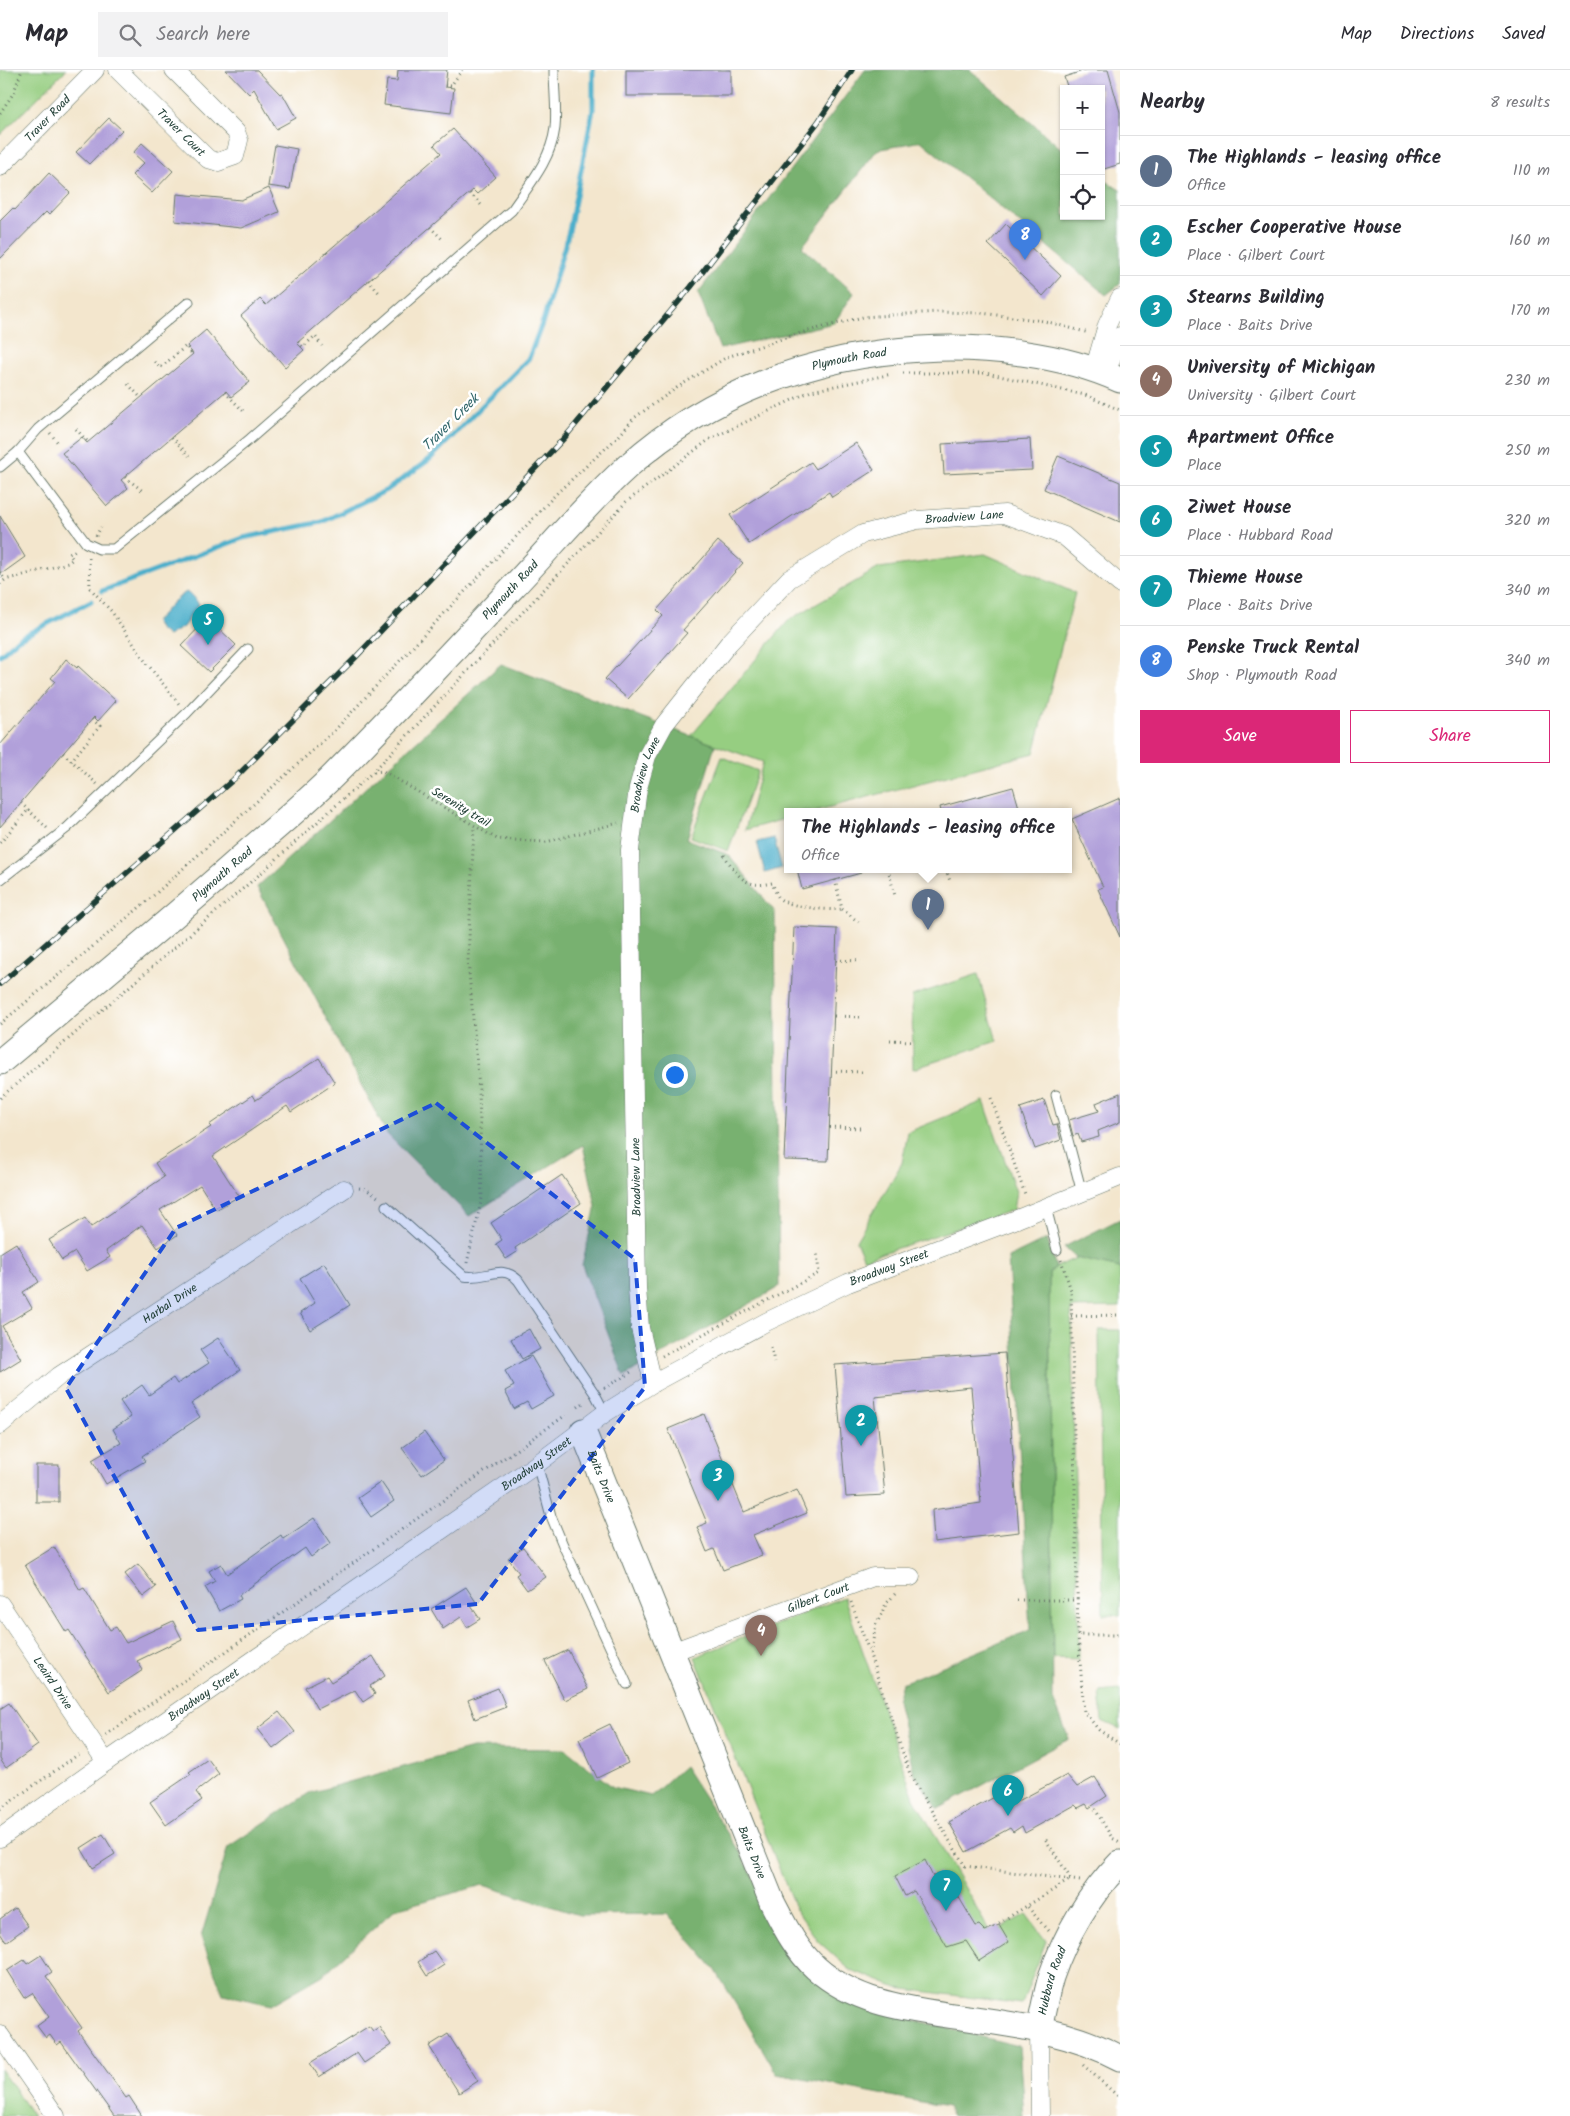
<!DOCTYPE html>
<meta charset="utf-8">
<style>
:root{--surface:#fff;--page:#f2f2f3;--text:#2b2b33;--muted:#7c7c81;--line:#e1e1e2;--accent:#db2777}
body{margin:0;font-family:Kalam,sans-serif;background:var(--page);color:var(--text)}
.controls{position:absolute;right:15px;top:15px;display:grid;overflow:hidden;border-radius:0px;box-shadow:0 1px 4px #0004}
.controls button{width:45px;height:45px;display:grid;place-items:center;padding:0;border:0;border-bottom:1px solid var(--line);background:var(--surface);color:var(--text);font:25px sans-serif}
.you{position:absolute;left:674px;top:1004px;width:18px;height:18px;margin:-12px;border:4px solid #fff;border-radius:50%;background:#1a73e8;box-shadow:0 0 0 8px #1a73e833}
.badge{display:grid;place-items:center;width:32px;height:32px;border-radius:50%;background:var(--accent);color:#fff;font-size:16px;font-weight:700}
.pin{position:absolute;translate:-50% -41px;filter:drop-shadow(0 1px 2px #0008)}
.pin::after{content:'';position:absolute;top:26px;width:18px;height:15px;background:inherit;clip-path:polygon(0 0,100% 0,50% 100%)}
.popup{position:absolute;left:784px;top:738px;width:288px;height:65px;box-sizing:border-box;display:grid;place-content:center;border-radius:0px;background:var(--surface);filter:drop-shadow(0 1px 4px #0005);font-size:16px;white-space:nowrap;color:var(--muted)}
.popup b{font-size:19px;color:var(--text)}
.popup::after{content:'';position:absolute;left:50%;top:100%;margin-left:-10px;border:10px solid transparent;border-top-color:var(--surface)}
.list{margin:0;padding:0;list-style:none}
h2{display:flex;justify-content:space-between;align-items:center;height:65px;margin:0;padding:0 20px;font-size:21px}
h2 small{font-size:16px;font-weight:400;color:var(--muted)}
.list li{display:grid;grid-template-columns:32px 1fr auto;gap:15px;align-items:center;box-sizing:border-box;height:70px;padding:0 20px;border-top:1px solid var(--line)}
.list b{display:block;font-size:19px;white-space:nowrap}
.list p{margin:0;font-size:16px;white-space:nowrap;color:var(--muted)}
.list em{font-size:16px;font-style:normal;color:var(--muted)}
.actions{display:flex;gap:10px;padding:15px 20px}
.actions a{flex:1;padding:11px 0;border:1px solid var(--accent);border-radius:0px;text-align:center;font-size:18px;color:var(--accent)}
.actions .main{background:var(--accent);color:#fff}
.icon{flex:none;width:28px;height:28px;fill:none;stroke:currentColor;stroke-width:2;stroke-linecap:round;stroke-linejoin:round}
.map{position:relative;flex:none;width:1120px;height:2046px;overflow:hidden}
header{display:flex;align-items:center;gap:30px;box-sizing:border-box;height:70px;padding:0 25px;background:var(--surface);border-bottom:1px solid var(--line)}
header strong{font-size:24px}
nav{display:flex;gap:28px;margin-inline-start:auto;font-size:18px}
.search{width:350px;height:45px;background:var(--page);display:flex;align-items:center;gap:12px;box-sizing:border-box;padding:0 18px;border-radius:0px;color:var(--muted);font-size:19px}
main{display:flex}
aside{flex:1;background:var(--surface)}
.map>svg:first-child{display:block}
</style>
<header>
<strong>Map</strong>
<div class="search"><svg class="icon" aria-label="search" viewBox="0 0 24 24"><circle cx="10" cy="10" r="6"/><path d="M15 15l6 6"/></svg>Search here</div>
<nav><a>Map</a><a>Directions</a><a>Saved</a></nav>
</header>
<main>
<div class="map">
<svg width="1120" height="2046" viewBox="0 0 1120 2046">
<rect width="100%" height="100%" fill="#fff"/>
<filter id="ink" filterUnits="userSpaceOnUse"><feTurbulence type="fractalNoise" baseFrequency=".02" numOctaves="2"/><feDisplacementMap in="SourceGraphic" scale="10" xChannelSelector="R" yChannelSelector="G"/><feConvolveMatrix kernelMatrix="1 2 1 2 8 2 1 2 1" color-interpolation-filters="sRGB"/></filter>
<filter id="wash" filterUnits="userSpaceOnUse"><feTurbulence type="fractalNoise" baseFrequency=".0096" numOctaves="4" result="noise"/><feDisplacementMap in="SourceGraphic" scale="20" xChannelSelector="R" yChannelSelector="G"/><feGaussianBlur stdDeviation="1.12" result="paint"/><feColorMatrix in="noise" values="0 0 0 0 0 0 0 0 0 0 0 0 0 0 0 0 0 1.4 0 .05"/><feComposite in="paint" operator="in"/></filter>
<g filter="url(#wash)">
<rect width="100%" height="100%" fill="#f3e6cd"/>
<g fill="#96ce81" stroke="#5a865a">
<path d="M0 0H66L0 65Z"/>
<path d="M985 484 1075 523 1034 683 815 741H788V748L745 760 763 692 691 666 789 550 879 498Z"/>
<path d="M722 687 758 701 728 781 691 767Z"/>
<path d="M978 904 997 971 913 999 912 926Z"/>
<path d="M984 1031 1016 1122 1013 1140 864 1189 856 1171 902 1093 908 1062Z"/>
<path d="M1076 1188 1120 1198V1237L1071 1238 1079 1589 1053 1588 1049 1203 1056 1197Z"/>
<path d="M1099 1260H1120V1545H1103Z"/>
<path d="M844 1527 914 1728 991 1864 1026 1844 1046 1871 1022 1934 897 1918 849 1899 818 1871 795 1838 695 1587Z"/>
<path d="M1120 1620V1659L1102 1651 1099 1622Z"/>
<path d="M0 1999 33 2046H0Z"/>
</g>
<g fill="#78b16f" stroke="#4c7752">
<path d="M865 0H970L1064 81V146H1101V108L1120 120V214L1106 225 921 71 877 80 802 177 854 223 834 253 720 279 698 223Z"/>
<path d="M501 594 715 675 687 769 729 785 775 842 779 1217 624 1306 582 1195 596 1136 583 1075 469 1146 387 1064 257 817Z"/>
<path d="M1120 1149V1198L1076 1188 1064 1177Z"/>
<path d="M1047 1169 1056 1197 1049 1203 1053 1629 1069 1669 938 1739 914 1703 897 1630 902 1613 1030 1560 1008 1188Z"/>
<path d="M472 1678 565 1679 613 1717 651 1726 684 1696 741 1784 797 1891 861 1937 1019 1976 1024 2046H952L947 2037 777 2004 715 1899 667 1844 579 1845 483 1815 395 1839 323 1905 271 1935 223 1924 201 1867 228 1777 309 1723Z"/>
</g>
<g fill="#4cafcb" stroke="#367680">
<path d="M186 522 194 527 199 535 183 557 168 566 159 559 155 552 173 532Z"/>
<path d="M774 768 782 798 765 803 757 772Z"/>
</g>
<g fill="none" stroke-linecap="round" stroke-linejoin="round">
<g stroke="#4cafcb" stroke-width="5">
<path d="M102 521 243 468 322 452 387 420 430 389 529 288 544 248 569 161 593 40V0"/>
<path d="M0 585 18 569 91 531"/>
</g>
</g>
<g id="blocks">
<g fill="#b1a0da">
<path d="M226 0H257L280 24 282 23 296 48 276 59 254 19 249 24Z"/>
<path d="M398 0H447L445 17 454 18 451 43 384 35 387 10 397 11Z"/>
<rect x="626" y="0" width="105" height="26"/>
<path d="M1086 0H1108L1120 42V94L1101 100V19H1068L1064 7Z"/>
<path d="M109 48 122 60 89 94 76 82Z"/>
<path d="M453 59 496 107 477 124 473 120 297 273 304 280 285 297 241 246 260 229 266 235 441 83 434 75Z"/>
<path d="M142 73 173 101 152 123 132 105 144 93 133 83Z"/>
<path d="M275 75 297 79 290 119 268 116Z"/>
<path d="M49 103 70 123 49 145 46 142 0 189V151L13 138 15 140Z"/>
<path d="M269 118 279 142 241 158 175 151 177 124 241 130Z"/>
<path d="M1006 154 1061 206 1043 226 988 174Z"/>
<path d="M206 260 250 312 231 327 226 321 121 410 128 418 107 436 62 383 82 367 87 373 193 284 187 276Z"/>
<path d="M1030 369 1032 400 944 404 942 374Z"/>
<path d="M856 373 874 400 832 427 829 422 749 474 730 445 811 392 816 399Z"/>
<path d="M1058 386 1120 412V452L1044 419Z"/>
<path d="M0 446 25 487 0 505Z"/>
<path d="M718 471 743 493 683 560 687 563 628 629 605 609 663 546 657 540Z"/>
<path d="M208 548 236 575 209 602 181 576Z"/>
<path d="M66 589 77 598 78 596 116 631 98 651 94 647 0 757V675L55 611 51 608Z"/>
<path d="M1013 717 1020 741H941L940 737Z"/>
<path d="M1120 728V867L1098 819 1103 817 1072 749Z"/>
<path d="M797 799H860L861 803 802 819Z"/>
<path d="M794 857 837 859 828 1091 784 1090Z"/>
<path d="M319 988 335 1013 291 1042 287 1036 213 1086 239 1126 216 1140 200 1115 160 1140 177 1165 158 1178 142 1155 106 1181 110 1187 87 1201 75 1182 62 1190 49 1170 85 1148 91 1157 164 1107 155 1093 211 1057 209 1055 253 1025 256 1030Z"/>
<path d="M1120 1023V1052L1098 1061 1099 1067 1081 1072 1078 1064 1073 1066 1069 1050 1099 1041 1096 1033Z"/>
<path d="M1044 1030 1053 1055 1057 1054 1061 1070 1035 1079 1020 1038Z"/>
<path d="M562 1105 581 1133 515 1178 517 1182 506 1189 496 1174 502 1170 491 1153Z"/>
<path d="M16 1173 39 1212 23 1222 32 1238 2 1256 21 1289 0 1302V1183Z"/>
<path d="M324 1193 350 1235 310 1260 300 1243 315 1233 300 1208Z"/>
<path d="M529 1259 540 1279 522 1289 511 1269Z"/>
<path d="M218 1268 240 1300 191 1334 200 1347 142 1386 145 1391 106 1414 92 1390 121 1373 113 1359 131 1347 120 1331 142 1315 149 1325 173 1308 177 1314 209 1293 200 1280Z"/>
<path d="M1005 1283 1019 1462 934 1472 932 1440 981 1433 971 1317 875 1327 885 1425 846 1427 835 1295Z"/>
<path d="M531 1286 554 1326 531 1339 527 1332 514 1339 505 1321 514 1316 505 1301Z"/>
<path d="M704 1344 744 1442 797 1420 807 1443 753 1465 762 1485 723 1500 714 1479 707 1482 697 1457 707 1453 668 1359Z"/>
<path d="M424 1362 444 1390 422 1405 402 1378Z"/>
<rect x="36" y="1395" width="23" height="37"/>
<path d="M381 1412 394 1431 371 1447 358 1428Z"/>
<path d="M314 1448 331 1473 311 1487 305 1478 239 1525 241 1529 219 1541 205 1517 215 1511 209 1501 221 1494 227 1504 281 1465 283 1469Z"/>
<path d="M54 1477 80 1520 84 1518 110 1560 116 1557 126 1573 173 1551 182 1569 137 1591 143 1600 109 1622 69 1560 66 1562 25 1495Z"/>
<path d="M523 1477 546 1507 527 1520 516 1505 519 1503 508 1488Z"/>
<path d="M138 1494 156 1517 143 1527 125 1504Z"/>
<path d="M466 1517 476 1532 471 1536 480 1549 467 1557 461 1547 443 1559 431 1539Z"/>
<path d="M568 1580 588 1619 565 1630 545 1591Z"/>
<path d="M373 1586 385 1606 370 1616 375 1624 363 1632 355 1620 317 1639 305 1617 327 1606 331 1612Z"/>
<path d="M498 1618 506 1637 475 1649 468 1630Z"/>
<path d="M9 1633 38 1675 6 1698 0 1689V1639Z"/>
<path d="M279 1642 295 1662 273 1679 257 1659Z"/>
<path d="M610 1654 628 1693 597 1708 579 1669Z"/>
<path d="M208 1689 219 1704 196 1722 202 1730 166 1755 150 1732 191 1704 189 1702Z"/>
<path d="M1067 1705 1077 1717 1095 1707 1107 1726 1089 1738 1086 1734 1078 1738 1075 1735 1025 1763 1022 1756 1013 1762 1010 1758 966 1782 949 1752 1000 1724 1009 1736Z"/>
<path d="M103 1764 115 1784 93 1798 81 1778Z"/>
<path d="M925 1790 933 1807 938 1803 943 1812 948 1809 976 1856 979 1855 985 1861 999 1855 1009 1872 979 1891 966 1871 947 1877 914 1821 905 1826 895 1806Z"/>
<path d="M15 1838 28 1856 6 1872 0 1863V1849Z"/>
<path d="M434 1881 444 1895 427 1906 418 1892Z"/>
<path d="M41 1885 52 1902 46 1906 82 1958 78 1961 126 2028 129 2026 142 2046H114L61 1972 57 1975 50 1965 46 1968 37 1956 49 1947 32 1923 24 1928 7 1901 24 1890 27 1894Z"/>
<path d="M369 1956 373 1961 379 1957 391 1975 364 1993 357 1983 319 2007 310 1993Z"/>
<path d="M448 1964 478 2011 459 2023 429 1976Z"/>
</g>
</g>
</g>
<g filter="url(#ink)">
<use href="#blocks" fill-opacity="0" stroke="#69786a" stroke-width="1"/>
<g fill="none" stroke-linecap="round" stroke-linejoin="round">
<defs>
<g id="lane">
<path d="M18 382 86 473 99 479H114L250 369 512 140C529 115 551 90 555 58 557 40 554 19 554 0"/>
<path d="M0 397 18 382 38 359 189 232"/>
<path d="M0 810 67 758 187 643 248 579"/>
<path d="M1056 1025 1082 1123"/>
<path d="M386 1136 464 1206C487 1210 501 1193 518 1210L595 1324 605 1343"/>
<path d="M1046 1137 1057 1180"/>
<path d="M537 1394 551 1446 563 1475 627 1614"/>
</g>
<g id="street">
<path id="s1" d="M118 0 208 89 218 92 235 86 239 70 236 62 174 0"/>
<path id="s2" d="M0 97 95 0"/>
<path d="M1094 300 1107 255 1120 228"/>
<path d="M1106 303 1120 266"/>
<path id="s3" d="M653 1313 640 1258 637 1218 630 780 638 718 647 686 664 655 729 573 789 509 863 464 917 450 1005 444 1064 466 1120 514"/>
<path id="s4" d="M0 1355 59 1306 344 1119"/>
<path id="s5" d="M0 1534 106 1692"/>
<path id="s6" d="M672 1582 873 1507H911"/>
<path id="s7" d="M0 1768 106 1692 537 1394 605 1343 653 1313 766 1252 848 1213 1017 1149 1120 1107"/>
<path d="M1039 1959 1040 2046"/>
<path d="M0 1965 56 2046"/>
</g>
<g id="secondary">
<path id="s8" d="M0 992C79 926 158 861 235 793 268 764 303 736 334 705 395 644 454 580 513 517 551 477 587 433 628 396 710 323 813 285 921 279 983 275 1063 284 1120 310"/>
<path id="s9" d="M583 1361 772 1832C784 1855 796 1880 816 1898 853 1931 900 1938 947 1945 1006 1954 1066 1959 1120 1988"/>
<path id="s10" d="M1039 1959C1043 1942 1046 1924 1051 1907 1065 1866 1090 1823 1120 1793"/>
</g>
</defs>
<use href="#lane" stroke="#69786a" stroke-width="11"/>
<use href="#street" stroke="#69786a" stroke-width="19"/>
<use href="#secondary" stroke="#69786a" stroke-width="27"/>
<g stroke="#69786a" stroke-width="3" stroke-dasharray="1 4" stroke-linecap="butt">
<path d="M445 15 451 16 462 0"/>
<path d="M0 43 13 24 22 0"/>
<path d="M470 123 482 136"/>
<path d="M430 157 443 170"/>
<path d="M368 210 381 225"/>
<path d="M298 272 303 277 315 266 322 276"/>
<path d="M154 292 160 298 186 276 192 284"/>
<path d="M903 303H986L1085 325 1120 340"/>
<path d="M128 314 141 328"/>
<path d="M225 322 243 341"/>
<path d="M76 359 88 372"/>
<path d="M50 363 59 374"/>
<path d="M172 367 189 386"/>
<path d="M125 407 144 422"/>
<path d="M96 466 101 457"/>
<path d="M89 488 90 518 112 542 145 591 179 634"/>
<path d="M0 502 5 510"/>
<path d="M0 514 5 510 68 493 73 489 69 484 76 480"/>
<path d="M63 683 97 714"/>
<path d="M71 691 100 656 92 649"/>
<path d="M374 702 383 701 497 769 546 772 618 753"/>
<path d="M21 733 48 759"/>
<path d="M0 773 28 740"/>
<path d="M724 785C738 806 745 819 772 813 774 817 776 824 779 828 787 837 830 841 842 839"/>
<path d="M888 799 895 826"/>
<path d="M946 799 950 811"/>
<path d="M835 810 842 839 861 854"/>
<path d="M836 890 861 891"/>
<path d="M834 946 862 947"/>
<path d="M0 954 152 827 334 661 558 422 619 366 634 348 678 317 727 287 800 263 863 247 938 242 981 243 1044 251 1089 263"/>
<path d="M890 970 913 971"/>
<path d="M831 1001 862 1002"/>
<path d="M0 1028 260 804 373 702 626 432 710 369 811 321 892 304"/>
<path d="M991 1028 1026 1127"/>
<path d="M829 1057 863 1058"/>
<path d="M359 1118 366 1119 378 1127"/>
<path d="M1061 1190 1071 1220 1078 1565H1120"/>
<path d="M467 1193 482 1128 479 1018 468 891 474 756"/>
<path d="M1071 1246 1120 1245"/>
<path d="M771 1277 774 1292"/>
<path d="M662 1286 819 1203 817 1182"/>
<path d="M604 1318 633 1301"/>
<path d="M578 1337 585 1332"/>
<path d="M895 1524 886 1534 876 1555 870 1585 911 1707 965 1796 1080 1811"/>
<path d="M1017 1530H1077"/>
<path d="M851 1532 870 1584"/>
<path d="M1078 1565 1084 1642 1099 1660 1120 1674"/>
<path d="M106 1665 566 1345"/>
<path d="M0 1739 82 1682"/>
<path d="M1095 1739 1112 1768 1120 1772"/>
<path d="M1028 1837 1048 1861"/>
<path d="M999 1853 1071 1809 1044 1767"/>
<path d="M1083 1995 1120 2028"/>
</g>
<use href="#lane" stroke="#fff" stroke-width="9"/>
<use href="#street" stroke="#fff" stroke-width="18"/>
<use href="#secondary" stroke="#fff" stroke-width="25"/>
<defs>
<path id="rail" d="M0 914 234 709 355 588 566 366 691 217 818 52 852 0"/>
</defs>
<use href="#rail" stroke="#1f3d34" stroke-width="5.5"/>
<use href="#rail" stroke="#fff" stroke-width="4" stroke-dasharray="11" stroke-linecap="butt"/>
</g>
</g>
<path fill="#1d4ed8" fill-opacity="0.2" stroke="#1d4ed8" stroke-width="4" stroke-dasharray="10 6" stroke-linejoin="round" d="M436 1033 635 1189 645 1317 478 1534 198 1560 66 1318 176 1158Z"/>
<g text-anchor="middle" stroke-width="5" stroke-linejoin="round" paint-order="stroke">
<g font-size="12" fill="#1f3d34" stroke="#fff">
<text dy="4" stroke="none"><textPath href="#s2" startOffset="68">Traver Road</textPath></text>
<text dy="4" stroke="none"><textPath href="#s1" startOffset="89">Traver Court</textPath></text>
<text dy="4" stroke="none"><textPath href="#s8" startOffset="1116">Plymouth Road</textPath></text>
<text dy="4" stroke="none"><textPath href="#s3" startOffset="1048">Broadview Lane</textPath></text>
<text dy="4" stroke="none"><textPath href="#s8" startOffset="696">Plymouth Road</textPath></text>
<text dy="4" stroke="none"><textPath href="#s3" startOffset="612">Broadview Lane</textPath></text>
<text transform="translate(461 737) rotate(31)" y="4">Serenity trail</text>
<text dy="4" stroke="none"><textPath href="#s8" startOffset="291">Plymouth Road</textPath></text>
<text transform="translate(636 1107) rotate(-91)" y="4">Broadview Lane</text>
<text dy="4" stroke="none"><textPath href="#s7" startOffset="1059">Broadway Street</textPath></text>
<text dy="4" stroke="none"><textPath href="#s4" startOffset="209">Harbal Drive</textPath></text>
<text dy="4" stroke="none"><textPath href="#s7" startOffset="654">Broadway Street</textPath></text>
<text dy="4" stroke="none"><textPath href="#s9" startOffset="49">Baits Drive</textPath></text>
<text dy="4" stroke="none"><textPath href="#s6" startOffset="156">Gilbert Court</textPath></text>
<text dy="4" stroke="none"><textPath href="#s5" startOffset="95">Leaird Drive</textPath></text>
<text dy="4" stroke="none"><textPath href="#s7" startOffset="249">Broadway Street</textPath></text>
<text dy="4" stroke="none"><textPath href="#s9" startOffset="454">Baits Drive</textPath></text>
<text dy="4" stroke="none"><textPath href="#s10" startOffset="50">Hubbard Road</textPath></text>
</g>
<g font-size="14" font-style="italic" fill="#2f6569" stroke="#fff">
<text transform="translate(450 352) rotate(-45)" y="5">Traver Creek</text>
</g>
</g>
</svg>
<div class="controls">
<button>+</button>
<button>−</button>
<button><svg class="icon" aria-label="locate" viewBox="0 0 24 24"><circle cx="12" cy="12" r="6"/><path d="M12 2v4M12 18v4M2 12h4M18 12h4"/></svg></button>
</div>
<div class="you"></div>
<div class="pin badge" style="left:928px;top:860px;background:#5c6f8a">1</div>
<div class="popup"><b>The Highlands - leasing office</b>Office</div>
<div class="pin badge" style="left:861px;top:1376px;background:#0f9aa8">2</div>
<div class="pin badge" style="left:718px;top:1431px;background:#0f9aa8">3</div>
<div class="pin badge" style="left:761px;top:1586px;background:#8d6e63">4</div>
<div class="pin badge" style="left:208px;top:575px;background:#0f9aa8">5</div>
<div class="pin badge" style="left:1008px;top:1746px;background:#0f9aa8">6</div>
<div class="pin badge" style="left:946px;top:1841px;background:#0f9aa8">7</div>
<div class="pin badge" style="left:1025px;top:190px;background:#3f7fe0">8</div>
</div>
<aside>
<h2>Nearby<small>8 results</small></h2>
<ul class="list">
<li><span class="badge" style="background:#5c6f8a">1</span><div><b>The Highlands - leasing office</b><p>Office</p></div><em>110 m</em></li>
<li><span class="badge" style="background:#0f9aa8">2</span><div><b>Escher Cooperative House</b><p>Place · Gilbert Court</p></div><em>160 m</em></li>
<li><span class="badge" style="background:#0f9aa8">3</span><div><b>Stearns Building</b><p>Place · Baits Drive</p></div><em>170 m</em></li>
<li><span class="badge" style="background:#8d6e63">4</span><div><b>University of Michigan</b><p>University · Gilbert Court</p></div><em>230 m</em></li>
<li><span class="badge" style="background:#0f9aa8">5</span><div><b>Apartment Office</b><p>Place</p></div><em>250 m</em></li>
<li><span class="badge" style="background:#0f9aa8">6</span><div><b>Ziwet House</b><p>Place · Hubbard Road</p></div><em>320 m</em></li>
<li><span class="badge" style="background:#0f9aa8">7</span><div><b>Thieme House</b><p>Place · Baits Drive</p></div><em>340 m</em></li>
<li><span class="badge" style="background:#3f7fe0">8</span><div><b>Penske Truck Rental</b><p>Shop · Plymouth Road</p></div><em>340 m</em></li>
</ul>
<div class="actions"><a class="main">Save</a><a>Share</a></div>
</aside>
</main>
